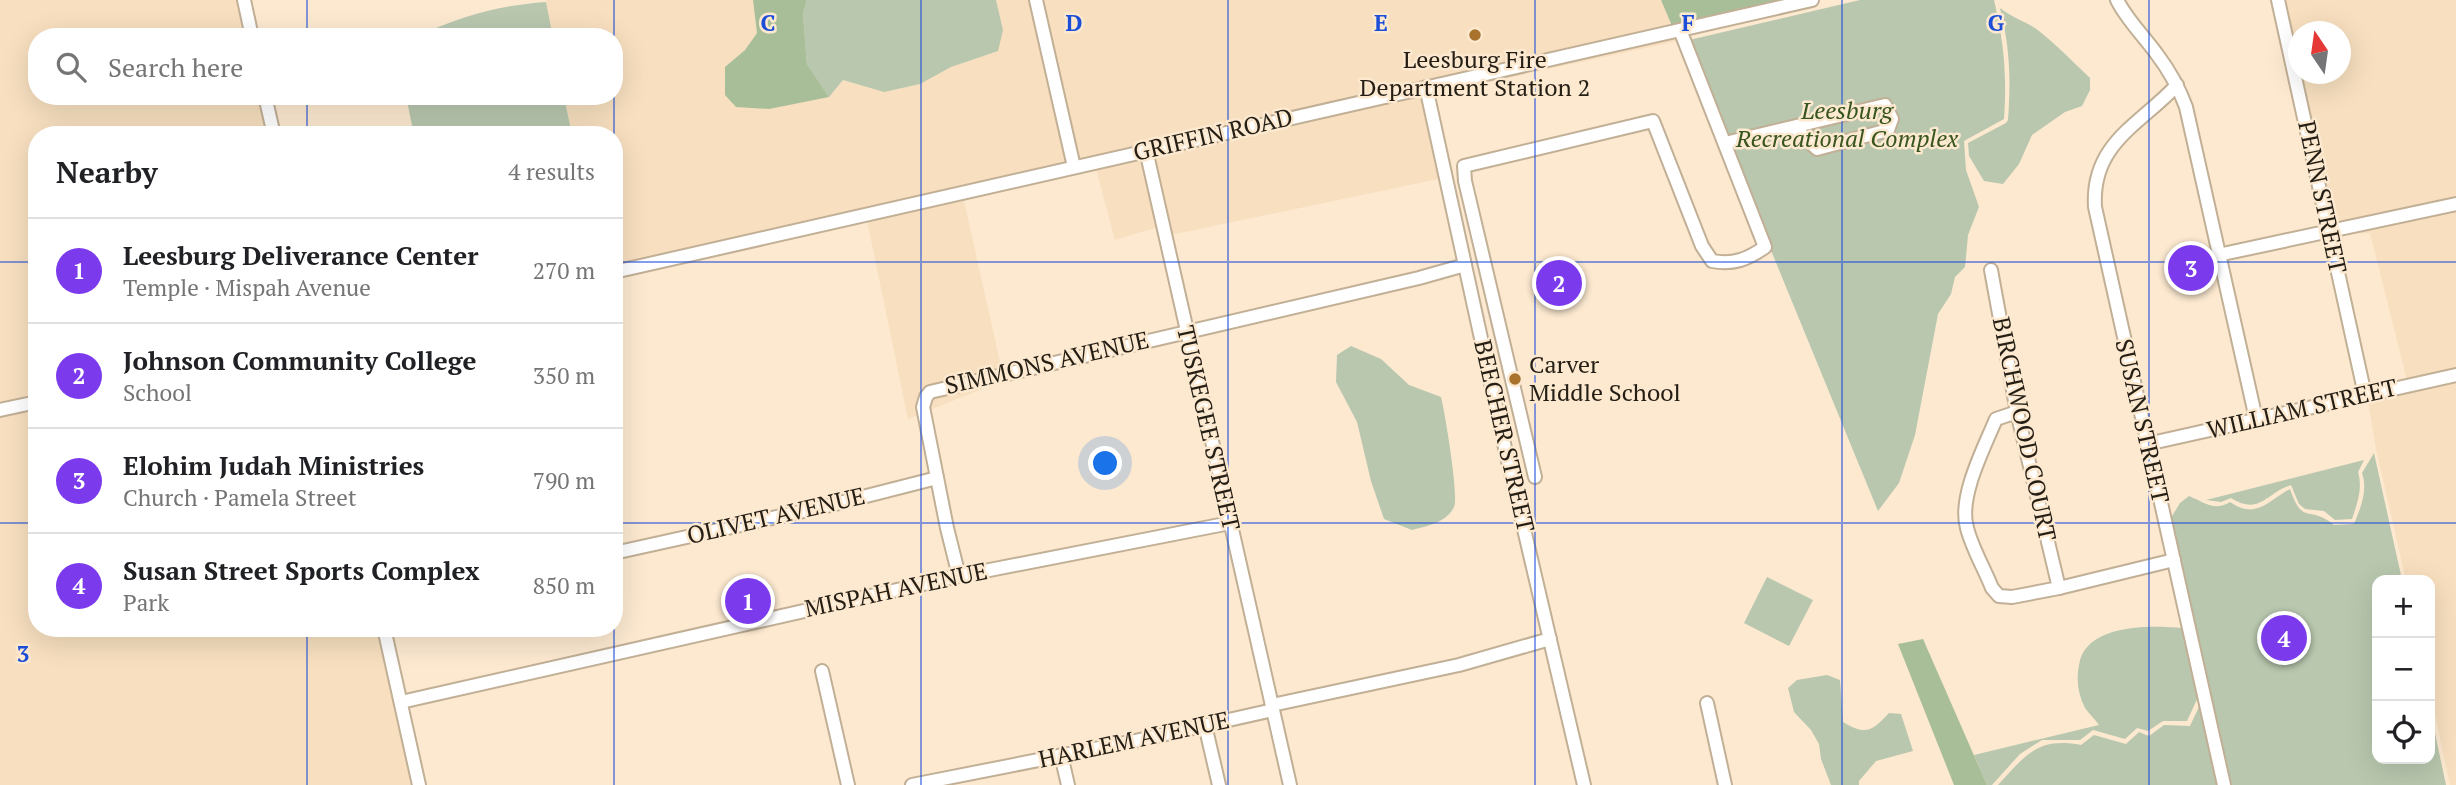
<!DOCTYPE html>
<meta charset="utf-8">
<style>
:root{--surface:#fff;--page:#f6f6f6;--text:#202124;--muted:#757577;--line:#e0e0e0;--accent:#7c3aed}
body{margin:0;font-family:"PT Serif",serif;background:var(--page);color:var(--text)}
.controls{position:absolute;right:21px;bottom:21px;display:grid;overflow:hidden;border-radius:14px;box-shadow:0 7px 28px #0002}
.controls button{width:63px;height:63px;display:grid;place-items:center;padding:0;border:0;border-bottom:2px solid var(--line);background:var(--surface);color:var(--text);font:35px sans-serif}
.compass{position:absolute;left:2288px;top:21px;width:63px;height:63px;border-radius:50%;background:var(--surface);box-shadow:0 7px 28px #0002;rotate:347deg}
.you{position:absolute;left:1106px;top:464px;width:24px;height:24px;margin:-18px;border:5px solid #fff;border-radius:50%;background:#1a73e8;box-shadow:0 0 0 10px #1a73e833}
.badge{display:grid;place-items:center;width:46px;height:46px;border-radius:50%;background:var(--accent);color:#fff;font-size:23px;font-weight:700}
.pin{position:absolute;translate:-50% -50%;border:4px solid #fff;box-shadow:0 2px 7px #0006}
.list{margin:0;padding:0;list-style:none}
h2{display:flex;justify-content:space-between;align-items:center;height:91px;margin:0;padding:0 28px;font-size:30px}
h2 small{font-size:23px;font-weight:400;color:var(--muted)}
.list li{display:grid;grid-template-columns:46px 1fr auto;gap:21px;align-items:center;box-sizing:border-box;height:105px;padding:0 28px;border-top:2px solid var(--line)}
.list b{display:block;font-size:26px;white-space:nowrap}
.list p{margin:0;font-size:23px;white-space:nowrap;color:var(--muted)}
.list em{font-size:23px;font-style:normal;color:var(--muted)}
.icon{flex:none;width:38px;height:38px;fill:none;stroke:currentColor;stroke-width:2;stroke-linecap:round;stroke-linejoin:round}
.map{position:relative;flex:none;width:2456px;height:785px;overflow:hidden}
.search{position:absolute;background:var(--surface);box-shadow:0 7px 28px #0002;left:28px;top:28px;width:595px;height:77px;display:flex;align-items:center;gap:18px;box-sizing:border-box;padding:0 24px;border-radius:28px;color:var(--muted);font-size:26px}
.panel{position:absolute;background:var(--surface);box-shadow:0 7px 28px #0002;left:28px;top:126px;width:595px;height:511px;border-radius:28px}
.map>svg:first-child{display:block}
</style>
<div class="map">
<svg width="2456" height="785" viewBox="0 0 2456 785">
<rect width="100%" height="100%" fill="#fce9d0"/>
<g fill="#f7dfbf" fill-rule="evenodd">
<path d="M0 0H240L248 37H37V96H261L269 135H37V396L0 405Z"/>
<path d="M546 0H753L757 33 745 50 725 67 829 97 843 80 884 92 919 84 951 67 997 51 1003 30 996 0H1661L1672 26 614 266V135H572L564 96H614V37H553Z"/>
<path d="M2276 0H2456V785H2450L2430 691V580H2406L2376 449 2368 402 2410 392 2370 233 2332 235ZM2298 32H2340V74H2298Z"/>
<path d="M1676 36 1678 41 1424 96 1443 178 1161 237 1155 228 1115 240 1096 169 964 201 1004 380 908 419 867 220Z"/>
<path d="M37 408V628H379L414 785H0V416Z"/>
</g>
<g fill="#b8c7ae">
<path d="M807 0H996L1003 30 998 51 951 67 920 84 884 92 843 80 829 97 807 66 803 14Z"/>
<path d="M1860 0H1994C2004 43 2007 75 2004 119L1964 141 1966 170 1979 207 1968 235 1965 267 1955 277 1951 294 1938 314 1915 435 1899 483 1878 511 1685 41Z"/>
<path d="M546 2 553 37H415C463 16 493 6 546 2Z"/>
<path d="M2000 8C2011 17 2024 21 2035 28 2055 43 2072 61 2090 78V90L2082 106 2065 112 2032 135 2019 164 2003 184 1984 181 1969 156 1968 143 2006 123 2008 120C2011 80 2010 47 2000 8Z"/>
<path d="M406 96H564L572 135H414Z"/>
<path d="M1351 346 1381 359 1409 385 1441 397C1445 413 1459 497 1454 507 1446 523 1427 526 1412 530L1384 519 1371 481 1357 422 1336 382 1337 355Z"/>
<path d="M2374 453 2402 580H2377V759H2430V710L2446 785H1998C2026 755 2037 737 2081 745L2094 735 2126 744 2139 732 2149 736 2164 725 2190 726 2204 696 2166 526 2180 503 2189 496C2204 502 2214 512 2230 502 2256 520 2268 501 2290 489 2303 527 2309 504 2334 525L2354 524C2361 507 2368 490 2362 473Z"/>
<path d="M2364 460 2358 472C2363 489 2357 504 2352 519L2335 520 2324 511 2305 509 2299 504 2291 485C2266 493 2260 516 2231 498L2221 502 2206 500Z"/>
<path d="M2173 575 2199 695 2187 721H2163L2148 731 2137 728 2125 739 2093 730 2080 740H2042L2020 754 1992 785H1987L1974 755 2099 725C2095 719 2089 714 2085 708 2078 694 2076 680 2079 665 2085 624 2150 625 2182 628Z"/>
<path d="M1767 577 1813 600 1789 646 1744 623Z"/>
<path d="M1827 675 1840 680 1843 722C1866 736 1872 731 1889 713L1901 714 1913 751 1876 761 1859 781V785H1831L1821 759 1819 744 1811 730 1794 712 1788 688 1797 680Z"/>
</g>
<g fill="#a8be99">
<path d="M753 0H807L803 14 807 65 829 97 769 109 736 107 725 95V67L745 50 757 33Z"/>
<path d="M1661 0H1787L1672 26Z"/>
<path d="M1923 639 1987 785H1954L1898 644Z"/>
</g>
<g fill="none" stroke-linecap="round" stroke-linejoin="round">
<defs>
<g id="minor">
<path d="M244 0 252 37"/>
<path d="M1036 0 1074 167"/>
<path d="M2117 0C2127 20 2143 35 2156 53 2169 70 2179 88 2186 107L2256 419"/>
<path d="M2278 0 2365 395"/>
<path d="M2177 85C2141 124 2091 143 2095 207L2224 785"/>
<path d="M1426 87 1505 448 1584 785"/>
<path d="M265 96 274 135"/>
<path d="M1725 143 1885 105 1892 119 1888 130 1817 149 1794 127"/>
<path d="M1146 150 1290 785"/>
<path d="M2218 255 2456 204"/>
<path d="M1991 270 2017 412 2059 588"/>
<path d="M614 272 1812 0"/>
<path d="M0 410 37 402"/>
<path d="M2017 412 1996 419C1984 448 1958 497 1967 528 1972 548 1984 568 1992 588L1999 596 2012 597 2059 588 2174 560"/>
<path d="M2147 444 2456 375"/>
<path d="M1535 477 1465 181 1464 166 1653 121 1702 246 1712 261C1734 265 1748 259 1765 247L1680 30"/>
<path d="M614 553 831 505 937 478"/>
<path d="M959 576 947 528 923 407 926 397 930 392 1419 278 1465 265"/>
<path d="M384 628 419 785"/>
<path d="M822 671 848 785"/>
<path d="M401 702 959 576 1230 523"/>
<path d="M1707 703 1725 785"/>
<path d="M1272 705 1459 665 1550 639"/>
<path d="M1205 725 1219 785"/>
<path d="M1061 755 1068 785"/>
<path d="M912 785 1135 741 1273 710"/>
</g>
</defs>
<use href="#minor" stroke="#c1af96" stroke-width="16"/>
<use href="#minor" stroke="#fff" stroke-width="12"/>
</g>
<path fill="none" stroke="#1d4ed8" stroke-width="2" stroke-opacity="0.55" d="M307 0V37M614 0V37M921 0V785M1228 0V785M1535 0V785M1842 0V785M2149 0V785M307 96V135M614 96V135M0 262H37M614 262H2456M0 523H37M614 523H2456M307 628V785M614 628V785"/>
<g fill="#a9732d" stroke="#fce9d0" stroke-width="2.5">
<circle cx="1475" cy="35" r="7"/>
<circle cx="1515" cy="379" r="7"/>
</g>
<g text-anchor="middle" stroke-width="5" stroke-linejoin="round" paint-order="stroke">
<g font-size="24" fill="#251e15" stroke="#fce9d0">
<text x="1475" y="68">Leesburg Fire<tspan x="1475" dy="28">Department Station 2</tspan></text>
<text x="1529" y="373" text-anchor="start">Carver<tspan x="1529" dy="28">Middle School</tspan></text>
</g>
<g font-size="24" font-style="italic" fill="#38551f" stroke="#fce9d0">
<text x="1847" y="119">Leesburg<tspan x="1847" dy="28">Recreational Complex</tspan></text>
</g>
<g font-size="24" fill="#251e15" stroke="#fce9d0">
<text transform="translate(1213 135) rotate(-13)" y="8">GRIFFIN ROAD</text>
<text transform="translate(2322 197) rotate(78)" y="8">PENN STREET</text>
<text transform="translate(1047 363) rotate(-13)" y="8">SIMMONS AVENUE</text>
<text transform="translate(2302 409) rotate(-13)" y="8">WILLIAM STREET</text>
<text transform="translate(2142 421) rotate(77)" y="8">SUSAN STREET</text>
<text transform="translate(1208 428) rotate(77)" y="8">TUSKEGEE STREET</text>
<text transform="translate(2024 429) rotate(78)" y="8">BIRCHWOOD COURT</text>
<text transform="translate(1504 436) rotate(77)" y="8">BEECHER STREET</text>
<text transform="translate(776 516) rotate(-13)" y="8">OLIVET AVENUE</text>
<text transform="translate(896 590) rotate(-12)" y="8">MISPAH AVENUE</text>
<text transform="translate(1134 740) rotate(-12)" y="8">HARLEM AVENUE</text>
</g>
</g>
<g font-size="23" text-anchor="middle" font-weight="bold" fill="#1d4ed8" stroke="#fce9d0" stroke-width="5" stroke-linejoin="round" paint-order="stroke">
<text x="768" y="31">C</text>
<text x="1074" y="31">D</text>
<text x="1381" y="31">E</text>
<text x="1688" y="31">F</text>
<text x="1996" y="31">G</text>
<text x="23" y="662">3</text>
</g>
</svg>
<div class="controls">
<button>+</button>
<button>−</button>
<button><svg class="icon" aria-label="locate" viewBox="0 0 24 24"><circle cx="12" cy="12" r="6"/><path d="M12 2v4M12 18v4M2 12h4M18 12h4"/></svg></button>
</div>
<svg class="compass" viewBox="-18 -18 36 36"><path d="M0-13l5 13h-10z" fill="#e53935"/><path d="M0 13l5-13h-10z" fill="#757577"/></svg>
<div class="you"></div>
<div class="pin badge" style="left:748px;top:601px">1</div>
<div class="pin badge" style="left:1559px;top:283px">2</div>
<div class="pin badge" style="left:2191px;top:268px">3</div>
<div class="pin badge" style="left:2284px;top:638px">4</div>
<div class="search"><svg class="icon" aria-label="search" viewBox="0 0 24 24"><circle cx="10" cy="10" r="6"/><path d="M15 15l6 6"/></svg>Search here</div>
<section class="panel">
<h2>Nearby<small>4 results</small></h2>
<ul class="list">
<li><span class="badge">1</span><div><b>Leesburg Deliverance Center</b><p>Temple · Mispah Avenue</p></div><em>270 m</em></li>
<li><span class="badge">2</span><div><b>Johnson Community College</b><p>School</p></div><em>350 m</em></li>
<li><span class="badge">3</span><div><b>Elohim Judah Ministries</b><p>Church · Pamela Street</p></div><em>790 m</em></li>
<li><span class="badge">4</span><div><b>Susan Street Sports Complex</b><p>Park</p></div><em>850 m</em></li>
</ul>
</section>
</div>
